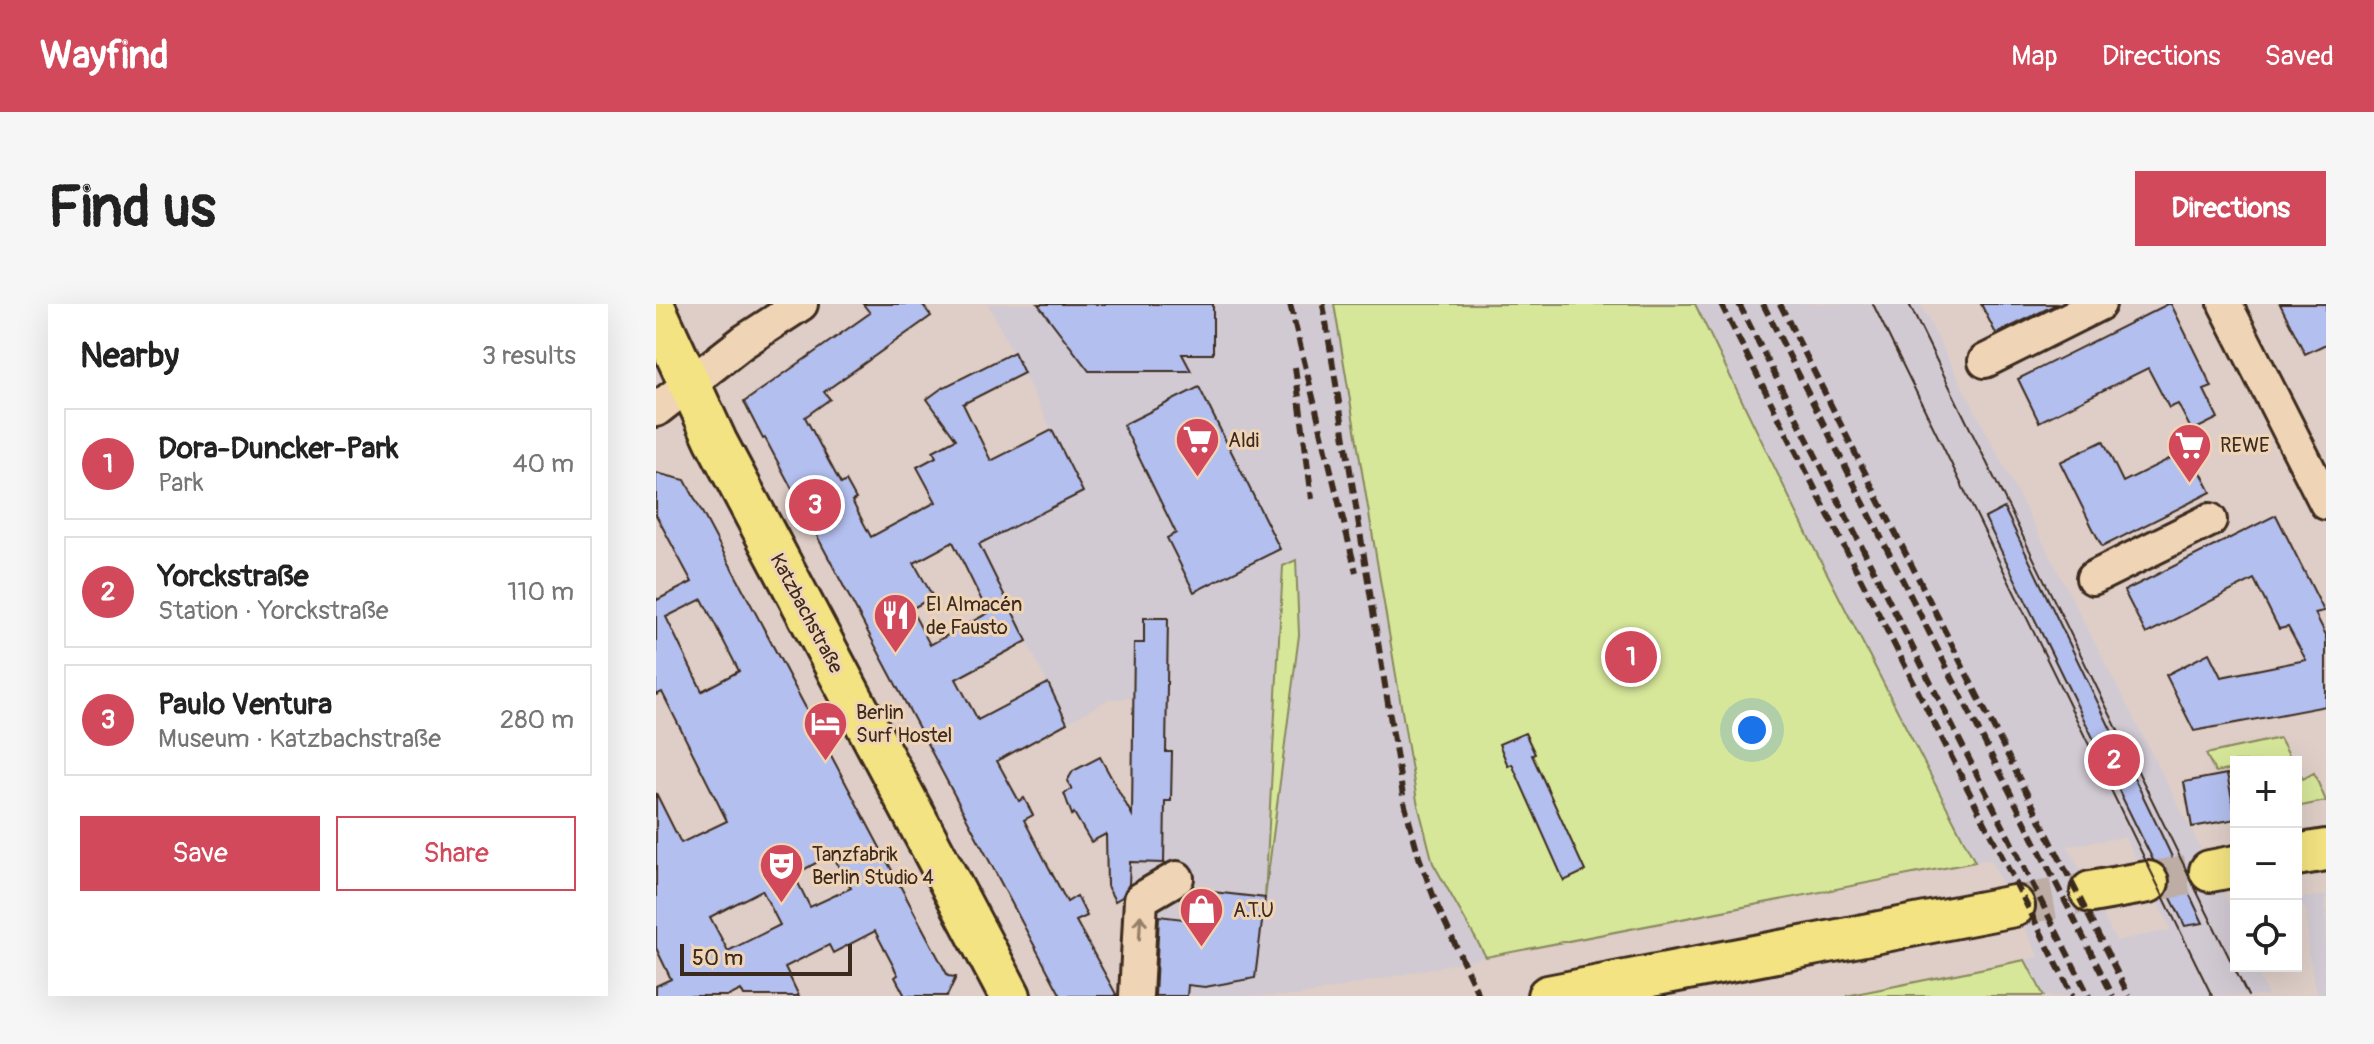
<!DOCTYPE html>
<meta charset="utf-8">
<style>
:root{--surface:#fff;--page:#f6f6f6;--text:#222;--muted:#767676;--line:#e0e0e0;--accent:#d1495b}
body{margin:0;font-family:Pangolin,sans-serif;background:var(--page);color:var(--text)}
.controls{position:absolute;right:24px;bottom:24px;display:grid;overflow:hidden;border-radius:0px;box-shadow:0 8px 32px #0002}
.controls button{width:72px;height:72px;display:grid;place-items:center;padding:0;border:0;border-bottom:2px solid var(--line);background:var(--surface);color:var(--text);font:40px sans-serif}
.scale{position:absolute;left:24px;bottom:20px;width:172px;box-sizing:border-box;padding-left:8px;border:4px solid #3b2a1e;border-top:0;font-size:22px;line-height:28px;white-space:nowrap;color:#3b2a1e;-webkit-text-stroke:6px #f0d4b6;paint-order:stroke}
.you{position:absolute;left:1096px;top:426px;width:28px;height:28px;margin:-20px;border:6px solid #fff;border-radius:50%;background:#1a73e8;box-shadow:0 0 0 12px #1a73e833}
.badge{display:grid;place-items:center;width:52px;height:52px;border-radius:50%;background:var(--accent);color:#fff;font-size:26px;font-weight:700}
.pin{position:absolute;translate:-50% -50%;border:4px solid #fff;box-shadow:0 2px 8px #0006}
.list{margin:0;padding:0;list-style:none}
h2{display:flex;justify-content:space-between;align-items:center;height:104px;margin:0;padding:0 32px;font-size:34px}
h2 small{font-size:26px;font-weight:400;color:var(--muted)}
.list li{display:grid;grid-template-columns:52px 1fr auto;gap:24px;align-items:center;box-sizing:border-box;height:112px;margin:0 16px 16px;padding:0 16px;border:2px solid var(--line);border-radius:0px}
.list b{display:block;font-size:30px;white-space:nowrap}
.list p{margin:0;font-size:26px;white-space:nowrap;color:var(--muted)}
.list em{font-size:26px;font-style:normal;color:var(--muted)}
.actions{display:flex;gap:16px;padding:24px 32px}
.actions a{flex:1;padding:18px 0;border:2px solid var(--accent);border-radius:0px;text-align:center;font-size:28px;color:var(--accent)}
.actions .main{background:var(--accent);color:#fff}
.icon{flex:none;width:44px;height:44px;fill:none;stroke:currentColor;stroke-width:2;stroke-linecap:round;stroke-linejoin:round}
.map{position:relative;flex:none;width:1670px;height:692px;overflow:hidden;border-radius:0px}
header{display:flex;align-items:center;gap:48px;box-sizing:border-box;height:112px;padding:0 40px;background:var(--accent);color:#fff}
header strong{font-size:38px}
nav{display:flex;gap:44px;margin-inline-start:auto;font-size:28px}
.intro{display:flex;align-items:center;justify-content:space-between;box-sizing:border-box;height:192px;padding:0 48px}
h1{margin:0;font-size:56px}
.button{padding:20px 36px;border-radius:0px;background:var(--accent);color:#fff;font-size:28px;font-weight:700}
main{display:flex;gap:48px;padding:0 48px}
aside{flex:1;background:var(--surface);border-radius:0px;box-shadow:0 8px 32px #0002}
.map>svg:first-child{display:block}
</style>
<header>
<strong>Wayfind</strong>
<nav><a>Map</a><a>Directions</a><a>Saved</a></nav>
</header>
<div class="intro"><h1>Find us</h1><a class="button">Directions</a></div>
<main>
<aside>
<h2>Nearby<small>3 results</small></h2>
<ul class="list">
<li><span class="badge">1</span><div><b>Dora-Duncker-Park</b><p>Park</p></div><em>40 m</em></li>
<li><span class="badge">2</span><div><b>Yorckstraße</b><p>Station · Yorckstraße</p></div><em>110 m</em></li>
<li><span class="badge">3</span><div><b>Paulo Ventura</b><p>Museum · Katzbachstraße</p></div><em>280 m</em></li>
</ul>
<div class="actions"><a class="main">Save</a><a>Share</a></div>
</aside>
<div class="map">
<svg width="1670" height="692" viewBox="0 0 1670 692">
<rect width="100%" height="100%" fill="#decec7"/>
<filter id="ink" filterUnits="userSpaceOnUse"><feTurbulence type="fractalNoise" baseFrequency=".0125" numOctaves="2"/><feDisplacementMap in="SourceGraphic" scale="16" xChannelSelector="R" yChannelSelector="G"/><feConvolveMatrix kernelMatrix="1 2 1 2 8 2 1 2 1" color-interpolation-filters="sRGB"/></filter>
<g filter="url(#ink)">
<g fill="#d1cad3" fill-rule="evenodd">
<path d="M332 0H678L742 390 805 611 830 653 642 692H471L477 394 453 395 411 419 323 240 427 188Z"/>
<path d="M1039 0H1264L1580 613V662H1599L1612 692H1388L1369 656 1383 653 1334 555 1319 558 1153 234ZM1469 533 1515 626 1460 637 1412 542Z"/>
<path d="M1670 591V692H1662L1652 648 1651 606 1640 595Z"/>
</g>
<g fill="#d6e79a" stroke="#88885c" stroke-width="2">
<path d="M678 0H1039L1153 234 1319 558 830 653 777 559 761 497Z"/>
<path d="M640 256 643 331 609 594 627 262Z"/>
<path d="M1624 434 1637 458H1580V465L1559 468 1550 450Z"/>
<path d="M1640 463 1647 475 1658 469 1670 497 1640 503Z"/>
<path d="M1369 656 1388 692H1190Z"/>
</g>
<g fill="#b3bfef" stroke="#3b2a1e" stroke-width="2" fill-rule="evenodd">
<path d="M207 0H266L275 12 168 88 174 95 149 113 185 180 190 177 200 195 196 197 215 233 280 198 261 163 280 153 277 147 300 135 271 95 286 84 358 48 368 69 307 100 335 157 396 126 427 188 323 240 371 337 300 375 322 416 392 379 411 419 341 457 363 497 368 494 377 511 368 516 411 598 421 592 431 612 420 617 461 692H405L109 134 107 135 88 98 214 9ZM297 238 332 309 274 341 255 305 277 293 258 259Z"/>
<path d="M382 0H557V50H526L535 67H433Z"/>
<path d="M1325 0H1401L1340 30Z"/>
<path d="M1512 0H1515L1556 83 1548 86 1562 114 1536 127 1522 100 1513 104 1492 64 1383 118 1362 75Z"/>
<path d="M1624 0H1670V40L1649 50Z"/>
<path d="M543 83 624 245 538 288 511 234 520 229 467 121Z"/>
<path d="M1447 137 1467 178 1533 145 1555 188 1446 243 1404 158Z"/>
<path d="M0 169 29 176 292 672 300 673 291 692H249L239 673 242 671 219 627 177 649 173 641 129 663 143 692H88L85 686 73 692H0V682L15 675 0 644V489L25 539 71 517 6 388 0 391V293L1 296 36 278 0 211ZM46 295 83 367 46 387 10 313ZM176 550 195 584 154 603 138 571ZM106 586 124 621 72 647 54 613Z"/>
<path d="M1348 204 1500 519 1547 619 1529 622 1512 588 1515 575 1510 564 1497 556 1329 214Z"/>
<path d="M1620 211 1668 307 1659 309 1670 331V402L1538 427 1510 371 1553 349 1565 373 1650 356 1632 323 1623 325 1598 275 1490 330 1468 287Z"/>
<path d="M488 314H512L510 448H516L515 497H509L508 559 474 558 473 580 466 593 459 597 451 582 450 530 435 538 418 509 416 511 408 489 416 485 411 477 417 467 444 453 476 511 478 339H488Z"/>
<path d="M869 429 879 450 876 451 929 567 908 577 856 460 852 462 843 440Z"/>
<path d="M1571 470 1580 515 1536 523 1528 478Z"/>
<path d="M548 587 609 594 599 674 549 683 532 681 531 692H499L503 612 544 617Z"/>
</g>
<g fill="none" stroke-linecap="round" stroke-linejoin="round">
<g stroke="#bdada5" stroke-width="40" stroke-dasharray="40 20" stroke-linecap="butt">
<path d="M1492 578 1554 567"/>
<path d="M1358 602 1435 588"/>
</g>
<defs>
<g id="minor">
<path d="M1569 0 1670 199"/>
<path d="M1329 57 1443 0"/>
<path d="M0 106 87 38 145 0"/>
<path d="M1437 274 1554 216"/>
<path d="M480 692 485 595 521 574"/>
</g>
<g id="major">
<path d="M0 7 60 137 354 692"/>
<path d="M1640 551 1670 546"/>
<path d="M1554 567 1580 562"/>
<path d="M1435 588 1492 578"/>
<path d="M892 692 1358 602"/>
</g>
</defs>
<use href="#minor" stroke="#3b2a1e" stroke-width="38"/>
<use href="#major" stroke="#3b2a1e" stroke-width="46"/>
<use href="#minor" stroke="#f0d4b6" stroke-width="32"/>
<use href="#major" stroke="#f4e382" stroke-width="40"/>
<g stroke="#3b2a1e" stroke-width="2">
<path d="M1217 0 1556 692"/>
<path d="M1253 0 1592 692"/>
</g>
<g stroke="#3b2a1e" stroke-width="6" stroke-dasharray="12 6" stroke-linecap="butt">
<path d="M634 0 700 268"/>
<path d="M667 0 748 498 763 553 780 599 823 692"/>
<path d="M1065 0 1417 692"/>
<path d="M1083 0 1433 692"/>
<path d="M1107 0 1457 692"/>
<path d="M1124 0 1473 692"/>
<path d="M639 63 656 195"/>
</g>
</g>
<defs><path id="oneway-shaft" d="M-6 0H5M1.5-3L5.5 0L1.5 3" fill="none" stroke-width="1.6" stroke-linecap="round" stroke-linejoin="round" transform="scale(2)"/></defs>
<use stroke="#967f6a" href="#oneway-shaft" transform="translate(484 623) rotate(-87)"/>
</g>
<defs>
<symbol id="supermarket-pin" viewBox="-11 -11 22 30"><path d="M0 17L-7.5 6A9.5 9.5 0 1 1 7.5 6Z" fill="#d1495b" stroke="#f0d4b6"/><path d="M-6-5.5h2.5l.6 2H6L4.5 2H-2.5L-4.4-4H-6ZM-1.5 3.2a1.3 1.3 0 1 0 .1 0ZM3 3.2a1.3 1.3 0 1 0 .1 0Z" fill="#fff"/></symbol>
<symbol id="restaurant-pin" viewBox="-11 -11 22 30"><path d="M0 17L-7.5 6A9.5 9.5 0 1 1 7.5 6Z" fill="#d1495b" stroke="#f0d4b6"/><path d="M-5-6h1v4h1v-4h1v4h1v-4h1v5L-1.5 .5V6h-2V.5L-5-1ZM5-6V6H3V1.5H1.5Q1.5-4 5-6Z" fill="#fff"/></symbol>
<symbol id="hotel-pin" viewBox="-11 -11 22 30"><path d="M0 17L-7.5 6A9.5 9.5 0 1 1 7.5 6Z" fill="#d1495b" stroke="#f0d4b6"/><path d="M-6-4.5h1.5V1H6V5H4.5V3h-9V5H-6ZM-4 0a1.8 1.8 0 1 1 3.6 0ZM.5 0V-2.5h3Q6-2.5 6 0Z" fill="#fff"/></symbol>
<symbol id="theatre-pin" viewBox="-11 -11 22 30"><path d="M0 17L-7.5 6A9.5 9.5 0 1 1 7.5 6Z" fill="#d1495b" stroke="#f0d4b6"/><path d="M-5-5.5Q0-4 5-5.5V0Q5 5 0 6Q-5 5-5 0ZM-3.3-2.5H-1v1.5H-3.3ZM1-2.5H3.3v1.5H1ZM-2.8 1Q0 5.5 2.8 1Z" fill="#fff"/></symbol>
<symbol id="shop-pin" viewBox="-11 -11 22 30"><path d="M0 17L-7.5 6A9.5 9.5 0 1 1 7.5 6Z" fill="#d1495b" stroke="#f0d4b6"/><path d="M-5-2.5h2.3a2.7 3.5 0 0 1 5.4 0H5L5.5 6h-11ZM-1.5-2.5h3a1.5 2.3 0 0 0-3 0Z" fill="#fff"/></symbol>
</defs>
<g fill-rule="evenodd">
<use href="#supermarket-pin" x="516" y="110" width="51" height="69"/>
<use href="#supermarket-pin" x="1508" y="116" width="51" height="69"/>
<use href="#restaurant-pin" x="214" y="286" width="51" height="69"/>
<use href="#hotel-pin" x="144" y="394" width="51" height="69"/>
<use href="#theatre-pin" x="100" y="536" width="51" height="69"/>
<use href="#shop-pin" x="520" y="580" width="51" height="69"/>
</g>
<g text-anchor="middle" stroke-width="6" stroke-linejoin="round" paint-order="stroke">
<g font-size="20" fill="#3b2a1e" stroke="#f0d4b6" text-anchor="start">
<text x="572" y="143">Aldi</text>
<text x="1564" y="148">REWE</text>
<text x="270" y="307">El Almacén<tspan x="270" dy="23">de Fausto</tspan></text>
<text x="200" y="415">Berlin<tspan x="200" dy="23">Surf Hostel</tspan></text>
<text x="156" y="557">Tanzfabrik<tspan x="156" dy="23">Berlin Studio 4</tspan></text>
<text x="577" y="613">A.T.U</text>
</g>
<g font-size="20" fill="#3b2a1e" stroke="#f0d4b6">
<text transform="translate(151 309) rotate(62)" y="7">Katzbachstraße</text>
</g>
</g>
</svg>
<div class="controls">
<button>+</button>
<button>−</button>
<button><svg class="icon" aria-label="locate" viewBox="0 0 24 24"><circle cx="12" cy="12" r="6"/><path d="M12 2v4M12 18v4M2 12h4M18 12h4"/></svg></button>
</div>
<div class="scale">50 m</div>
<div class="you"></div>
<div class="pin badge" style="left:975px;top:353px">1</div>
<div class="pin badge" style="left:1458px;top:456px">2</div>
<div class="pin badge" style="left:159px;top:201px">3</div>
</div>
</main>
